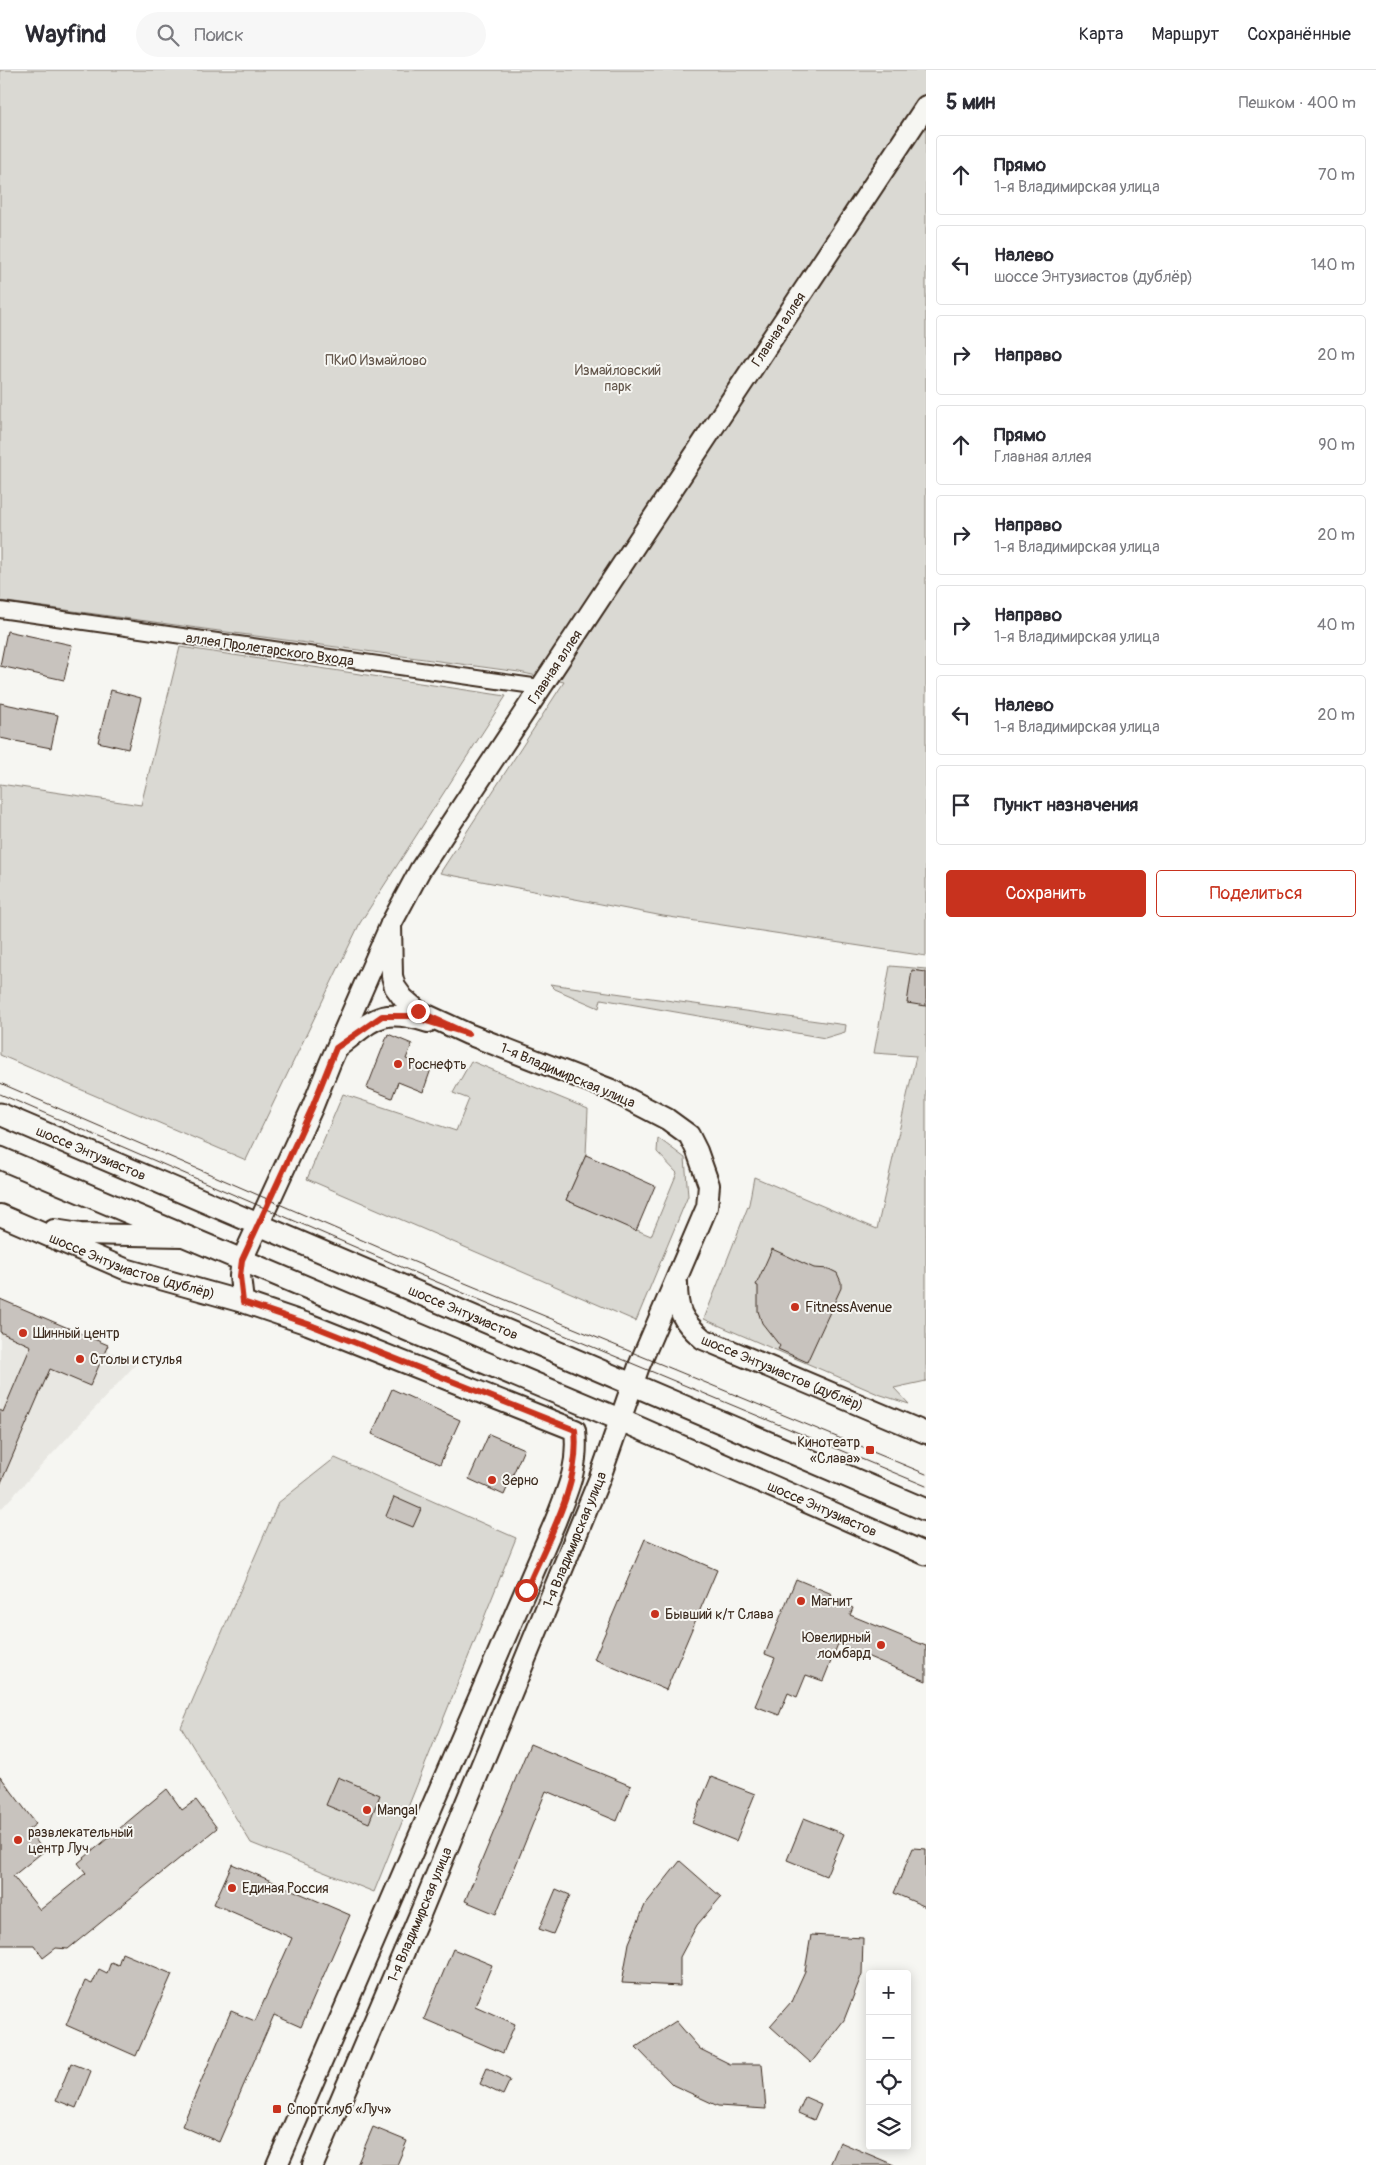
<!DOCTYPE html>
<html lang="ru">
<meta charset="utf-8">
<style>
:root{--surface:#fff;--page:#f7f7f7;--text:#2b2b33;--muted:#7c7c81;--line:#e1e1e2;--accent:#c8321e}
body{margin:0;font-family:Pangolin,sans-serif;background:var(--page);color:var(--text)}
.controls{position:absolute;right:15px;bottom:15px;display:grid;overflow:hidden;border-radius:5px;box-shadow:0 2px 12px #0003}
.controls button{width:45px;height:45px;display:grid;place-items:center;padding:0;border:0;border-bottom:1px solid var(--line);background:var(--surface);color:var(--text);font:25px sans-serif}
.stop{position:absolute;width:15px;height:15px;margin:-11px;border:4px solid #c8321e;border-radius:50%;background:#fff}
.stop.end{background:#c8321e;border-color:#fff;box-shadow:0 1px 5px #0008}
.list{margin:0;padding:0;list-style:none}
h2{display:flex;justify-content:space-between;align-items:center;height:65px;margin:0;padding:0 20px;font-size:21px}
h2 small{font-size:16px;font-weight:400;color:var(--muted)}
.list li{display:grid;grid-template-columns:32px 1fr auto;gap:15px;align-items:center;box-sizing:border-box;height:80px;margin:0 10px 10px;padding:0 10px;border:1px solid var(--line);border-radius:5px}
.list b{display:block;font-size:19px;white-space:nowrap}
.list p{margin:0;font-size:16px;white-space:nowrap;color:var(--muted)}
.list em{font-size:16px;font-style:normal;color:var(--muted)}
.actions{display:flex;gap:10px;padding:15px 20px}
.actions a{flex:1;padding:11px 0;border:1px solid var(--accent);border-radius:5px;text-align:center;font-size:18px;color:var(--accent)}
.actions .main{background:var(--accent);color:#fff}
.icon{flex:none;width:28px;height:28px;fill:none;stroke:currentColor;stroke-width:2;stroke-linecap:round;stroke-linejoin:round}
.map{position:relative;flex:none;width:926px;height:2095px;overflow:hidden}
header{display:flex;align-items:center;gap:30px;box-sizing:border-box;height:70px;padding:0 25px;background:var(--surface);border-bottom:1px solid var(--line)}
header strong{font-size:24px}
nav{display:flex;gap:28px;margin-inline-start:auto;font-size:18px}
.search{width:350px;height:45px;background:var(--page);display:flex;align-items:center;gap:12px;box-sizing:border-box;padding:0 18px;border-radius:28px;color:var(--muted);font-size:19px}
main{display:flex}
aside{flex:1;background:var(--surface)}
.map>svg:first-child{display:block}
</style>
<header>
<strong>Wayfind</strong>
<div class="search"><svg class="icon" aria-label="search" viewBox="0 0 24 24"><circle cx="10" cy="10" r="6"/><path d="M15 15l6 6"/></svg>Поиск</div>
<nav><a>Карта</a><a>Маршрут</a><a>Сохранённые</a></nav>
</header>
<main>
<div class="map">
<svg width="926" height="2095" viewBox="0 0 926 2095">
<rect width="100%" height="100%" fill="#f6f6f2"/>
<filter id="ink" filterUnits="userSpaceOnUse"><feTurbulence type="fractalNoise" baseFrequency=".02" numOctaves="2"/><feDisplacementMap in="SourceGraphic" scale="10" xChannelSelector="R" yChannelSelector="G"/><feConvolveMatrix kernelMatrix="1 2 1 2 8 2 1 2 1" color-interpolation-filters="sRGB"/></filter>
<g filter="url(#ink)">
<path fill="#e8e7e2" d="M0 1235 137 1293 0 1440Z"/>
<g fill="#dad9d3" stroke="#8a8278">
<path d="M0 0H926V886L663 846 440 803 564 612 519 602 0 531Z"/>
<path d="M180 577 506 626 360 853 246 1090 0 985V714L141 735Z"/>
<path d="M890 896 926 899V1311L894 1318 909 1334 878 1324 704 1249 749 1134 754 1107 877 1159 916 986 874 983Z"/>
<path d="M550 914 846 955 845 962 825 968 601 929 599 938 555 919Z"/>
<path d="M471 991 588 1039 586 1085 566 1130 651 1166 677 1103 657 1082 658 1068 685 1088 688 1126 636 1251 307 1109 343 1024 456 1061 469 1029 453 1023Z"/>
<path d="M335 1388 516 1468 374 1822 251 1773 181 1657 278 1433Z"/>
</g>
<g fill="#c8c3be" stroke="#3b2a1e">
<path d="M7 561 72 575 64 610 0 596Z"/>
<path d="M111 620 141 628 128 679 98 672Z"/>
<path d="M0 633 58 645 51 678 0 668Z"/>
<path d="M912 900 926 902V936L907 933Z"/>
<path d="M388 964 412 974 406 989 431 999 423 1022 398 1012 392 1028 367 1018Z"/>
<path d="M586 1085 655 1116 636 1161 566 1130Z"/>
<path d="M772 1179 814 1198 829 1199 837 1203 841 1212V1218L807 1292 778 1279 780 1276 762 1253 758 1241V1216L756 1215Z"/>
<path d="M0 1229 108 1275 90 1316 50 1299 0 1415V1340L3 1342 31 1276 0 1262Z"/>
<path d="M392 1319 460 1350 440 1394 372 1364Z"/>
<path d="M489 1364 524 1379 504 1425 469 1409Z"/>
<path d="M394 1427 421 1439 413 1457 386 1446Z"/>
<path d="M645 1469 717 1500 666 1620 594 1589Z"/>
<path d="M796 1509 832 1524 830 1528 853 1538 850 1545 926 1576V1611L838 1574 823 1611 806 1605 797 1627 788 1623 779 1645 755 1636 775 1588 765 1584Z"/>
<path d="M530 1674 631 1716 617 1751 546 1721 496 1844 465 1831Z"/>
<path d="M0 1706 36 1754 28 1760 44 1781 13 1806 40 1840 86 1803 78 1793 167 1719 182 1740 196 1730 217 1758 68 1879 56 1878 43 1888 34 1875H0Z"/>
<path d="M338 1707 380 1725 369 1753 326 1735Z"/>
<path d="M711 1707 755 1724 736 1771 692 1753Z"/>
<path d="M804 1748 844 1764 826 1806 787 1790Z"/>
<path d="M913 1778 926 1779V1837L894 1823Z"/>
<path d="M680 1791 721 1827 697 1855 680 1887V1916L622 1913 629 1873 645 1835Z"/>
<path d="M232 1794 350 1845 301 1957 274 1945 219 2072 182 2056 231 1941 255 1951 292 1868 214 1834Z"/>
<path d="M556 1819 570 1825 553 1864 539 1859Z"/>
<path d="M811 1865 863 1868 862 1904 844 1950 811 1993 770 1956 791 1932 805 1901Z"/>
<path d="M453 1879 492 1895 475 1936 515 1954 503 1983 424 1949Z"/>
<path d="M122 1883 172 1904 136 1986 66 1955 85 1911 92 1914 99 1899 107 1903 111 1892 118 1895Z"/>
<path d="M676 1951 700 1979 730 1994H762L766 2039 718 2036 673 2015 636 1977Z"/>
<path d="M71 1993 91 2001 76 2038 56 2030Z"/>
<path d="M487 1998 510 2010 503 2025 480 2014Z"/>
<path d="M805 2027 821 2034 814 2050 798 2043Z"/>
<path d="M373 2057 407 2071 397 2095H357Z"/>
<path d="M840 2072 894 2095H830Z"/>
</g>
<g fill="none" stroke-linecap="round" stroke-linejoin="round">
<defs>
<path id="minor" d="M0 540 540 617"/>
<g id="secondary">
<path d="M338 977C375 949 379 937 428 952"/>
<path id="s1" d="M0 1145 125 1199 243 1232 308 1254 575 1360C579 1397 568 1419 555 1452L277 2095"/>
<path d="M54 1160 80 1164 182 1166"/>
<path id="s2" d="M677 1213C677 1241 681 1250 703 1269L926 1363"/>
<path id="s3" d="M243 1232 240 1206 242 1190 312 1038 330 993 391 854 420 800 926 36"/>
<path id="s4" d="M313 2095 421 1842 599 1410 639 1296 707 1137 709 1115 697 1081 689 1065 667 1049 609 1019 468 964 418 941 403 928 395 917 392 906 391 854"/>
</g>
<g id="primary">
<path id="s5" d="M0 1044 926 1440"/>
<path id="s6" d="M0 1088 621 1350 926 1484"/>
</g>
</defs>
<use href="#minor" stroke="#3b2a1e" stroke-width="18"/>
<use href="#secondary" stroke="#3b2a1e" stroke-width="24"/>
<use href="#primary" stroke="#3b2a1e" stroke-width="25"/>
<use href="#minor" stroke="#f6f6f2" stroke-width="14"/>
<use href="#secondary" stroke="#f6f6f2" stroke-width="20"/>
<use href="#primary" stroke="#f6f6f2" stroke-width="21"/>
<g stroke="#3b2a1e" stroke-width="1">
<path d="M0 1013 378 1177 926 1404"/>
<path d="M0 1024 413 1202 926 1416"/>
</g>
</g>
</g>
<g fill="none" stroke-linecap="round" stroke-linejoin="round" filter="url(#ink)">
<path stroke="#c8321e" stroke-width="6" d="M418 941 468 964 410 946H382L336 978 312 1038 242 1190 240 1206 243 1232 308 1254 575 1360C581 1416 547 1470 526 1520"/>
</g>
<g fill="#c8321e" stroke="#f6f6f2" stroke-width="2">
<circle cx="398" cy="994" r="5"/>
<circle cx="795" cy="1237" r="5"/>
<circle cx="23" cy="1263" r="5"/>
<circle cx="80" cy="1289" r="5"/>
<rect x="865" y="1375" width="10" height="10" rx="2.5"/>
<circle cx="492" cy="1410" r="5"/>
<circle cx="801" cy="1531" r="5"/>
<circle cx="655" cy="1544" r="5"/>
<circle cx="881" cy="1575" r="5"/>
<circle cx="367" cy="1740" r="5"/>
<circle cx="18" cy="1770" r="5"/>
<circle cx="232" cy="1818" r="5"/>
<rect x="272" y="2034" width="10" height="10" rx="2.5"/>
</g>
<g text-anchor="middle" stroke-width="4" stroke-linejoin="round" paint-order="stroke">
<g font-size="14" fill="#3b2a1e" stroke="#f6f6f2">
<text dy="5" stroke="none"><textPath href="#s3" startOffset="1120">Главная аллея</textPath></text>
<text transform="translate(270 579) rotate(8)" y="5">аллея Пролетарского Входа</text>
<text dy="5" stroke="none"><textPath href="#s3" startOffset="715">Главная аллея</textPath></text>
<text transform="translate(568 1005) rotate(23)" y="5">1-я Владимирская улица</text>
<text dy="5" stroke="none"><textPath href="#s5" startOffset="99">шоссе Энтузиастов</textPath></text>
<text dy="5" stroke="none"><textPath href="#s1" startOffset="142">шоссе Энтузиастов (дублёр)</textPath></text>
<text dy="5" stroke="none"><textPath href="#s5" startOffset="504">шоссе Энтузиастов</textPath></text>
<text dy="5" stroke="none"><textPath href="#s2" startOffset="151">шоссе Энтузиастов (дублёр)</textPath></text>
<text dy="5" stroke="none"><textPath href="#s6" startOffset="894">шоссе Энтузиастов</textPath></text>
<text dy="5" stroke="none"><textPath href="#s4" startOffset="678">1-я Владимирская улица</textPath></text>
<text dy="5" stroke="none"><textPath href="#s4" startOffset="272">1-я Владимирская улица</textPath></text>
</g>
<g font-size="14" fill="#63564b" stroke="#f6f6f2">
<text x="376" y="295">ПКиО Измайлово</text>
<text x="618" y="305">Измайловский<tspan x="618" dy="16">парк</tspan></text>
</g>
<g font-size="14" fill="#3b2a1e" stroke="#f6f6f2" text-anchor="start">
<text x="408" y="999">Роснефть</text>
<text x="805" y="1242">FitnessAvenue</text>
<text x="33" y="1268">Шинный центр</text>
<text x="90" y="1294">Столы и стулья</text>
<text x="860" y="1377" text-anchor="end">Кинотеатр<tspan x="860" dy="16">«Слава»</tspan></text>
<text x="502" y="1415">Зерно</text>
<text x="811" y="1536">Магнит</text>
<text x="665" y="1549">Бывший к/т Слава</text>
<text x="871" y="1572" text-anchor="end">Ювелирный<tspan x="871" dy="16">ломбард</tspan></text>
<text x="377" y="1745">Mangal</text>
<text x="28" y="1767">развлекательный<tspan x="28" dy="16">центр Луч</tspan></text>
<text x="242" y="1823">Единая Россия</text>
<text x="287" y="2044">Спортклуб «Луч»</text>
</g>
</g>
</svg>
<div class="controls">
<button>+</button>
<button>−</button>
<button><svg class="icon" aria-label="locate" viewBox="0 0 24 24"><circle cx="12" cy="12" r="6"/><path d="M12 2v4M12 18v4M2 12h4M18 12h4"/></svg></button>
<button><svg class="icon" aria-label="layers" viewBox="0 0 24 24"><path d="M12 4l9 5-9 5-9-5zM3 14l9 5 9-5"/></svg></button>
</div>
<div class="stop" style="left:526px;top:1520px"></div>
<div class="stop end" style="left:418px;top:941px"></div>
</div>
<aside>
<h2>5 мин<small>Пешком · 400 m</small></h2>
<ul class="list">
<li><svg class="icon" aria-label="ahead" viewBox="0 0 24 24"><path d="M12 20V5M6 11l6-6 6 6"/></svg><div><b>Прямо</b><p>1-я Владимирская улица</p></div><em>70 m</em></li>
<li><svg class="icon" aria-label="left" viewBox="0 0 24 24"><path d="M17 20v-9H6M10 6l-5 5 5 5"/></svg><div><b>Налево</b><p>шоссе Энтузиастов (дублёр)</p></div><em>140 m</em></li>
<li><svg class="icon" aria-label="right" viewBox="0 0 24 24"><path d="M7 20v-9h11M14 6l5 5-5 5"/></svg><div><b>Направо</b></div><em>20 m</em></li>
<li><svg class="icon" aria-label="ahead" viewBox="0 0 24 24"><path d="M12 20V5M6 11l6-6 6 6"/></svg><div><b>Прямо</b><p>Главная аллея</p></div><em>90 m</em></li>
<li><svg class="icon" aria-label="right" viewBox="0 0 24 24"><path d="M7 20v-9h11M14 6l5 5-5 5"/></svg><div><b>Направо</b><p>1-я Владимирская улица</p></div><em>20 m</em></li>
<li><svg class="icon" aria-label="right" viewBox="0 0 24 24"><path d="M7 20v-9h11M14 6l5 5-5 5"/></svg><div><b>Направо</b><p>1-я Владимирская улица</p></div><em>40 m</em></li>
<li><svg class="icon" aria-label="left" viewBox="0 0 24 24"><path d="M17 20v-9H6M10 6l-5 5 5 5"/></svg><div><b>Налево</b><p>1-я Владимирская улица</p></div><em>20 m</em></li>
<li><svg class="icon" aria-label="arrive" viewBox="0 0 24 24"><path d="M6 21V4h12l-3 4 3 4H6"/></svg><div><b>Пункт назначения</b></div></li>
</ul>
<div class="actions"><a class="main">Сохранить</a><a>Поделиться</a></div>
</aside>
</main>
